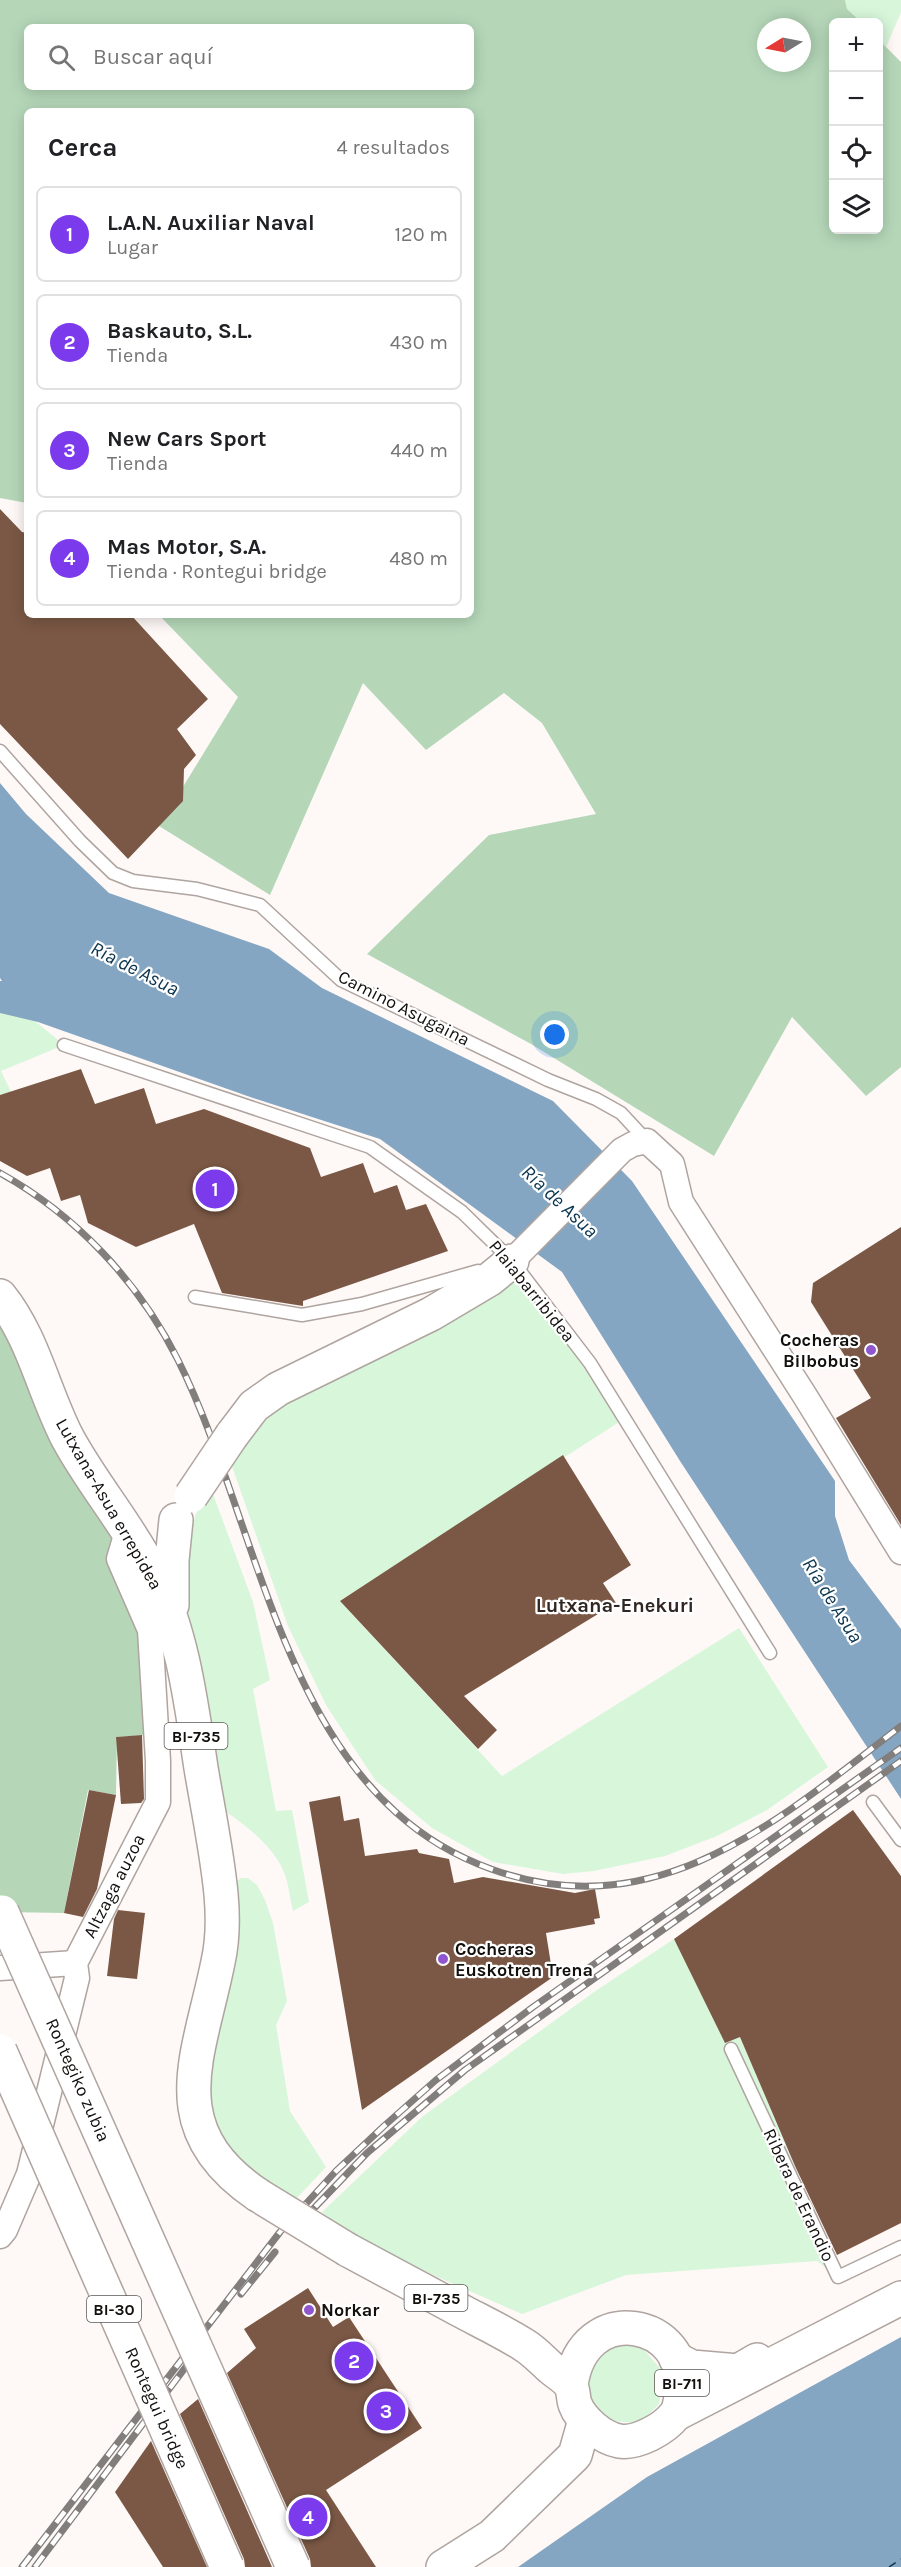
<!DOCTYPE html>
<html lang="es">
<meta charset="utf-8">
<style>
:root{--surface:#fff;--page:#f2f2f2;--text:#202124;--muted:#757577;--line:#e0e0e0;--accent:#7c3aed}
body{margin:0;font-family:Karla,sans-serif;background:var(--page);color:var(--text)}
.controls{position:absolute;right:18px;top:18px;display:grid;overflow:hidden;border-radius:9px;box-shadow:0 3px 15px #0003}
.controls button{width:54px;height:54px;display:grid;place-items:center;padding:0;border:0;border-bottom:2px solid var(--line);background:var(--surface);color:var(--text);font:30px sans-serif}
.compass{position:absolute;left:757px;top:18px;width:54px;height:54px;border-radius:50%;background:var(--surface);box-shadow:0 3px 15px #0003;rotate:260deg}
.you{position:absolute;left:555px;top:1035px;width:21px;height:21px;margin:-15px;border:4px solid #fff;border-radius:50%;background:#1a73e8;box-shadow:0 0 0 9px #1a73e833}
.badge{display:grid;place-items:center;width:39px;height:39px;border-radius:50%;background:var(--accent);color:#fff;font-size:20px;font-weight:700}
.pin{position:absolute;translate:-50% -50%;border:3px solid #fff;box-shadow:0 2px 6px #0006}
.list{margin:0;padding:0;list-style:none}
h2{display:flex;justify-content:space-between;align-items:center;height:78px;margin:0;padding:0 24px;font-size:26px}
h2 small{font-size:20px;font-weight:400;color:var(--muted)}
.list li{display:grid;grid-template-columns:39px 1fr auto;gap:18px;align-items:center;box-sizing:border-box;height:96px;margin:0 12px 12px;padding:0 12px;border:2px solid var(--line);border-radius:9px}
.list b{display:block;font-size:22px;white-space:nowrap}
.list p{margin:0;font-size:20px;white-space:nowrap;color:var(--muted)}
.list em{font-size:20px;font-style:normal;color:var(--muted)}
.icon{flex:none;width:33px;height:33px;fill:none;stroke:currentColor;stroke-width:2;stroke-linecap:round;stroke-linejoin:round}
.map{position:relative;flex:none;width:901px;height:2567px;overflow:hidden}
.search{position:absolute;background:var(--surface);box-shadow:0 3px 15px #0003;left:24px;top:24px;width:450px;height:66px;display:flex;align-items:center;gap:15px;box-sizing:border-box;padding:0 21px;border-radius:9px;color:var(--muted);font-size:22px}
.panel{position:absolute;background:var(--surface);box-shadow:0 3px 15px #0003;left:24px;top:108px;width:450px;height:510px;border-radius:9px}
.map>svg:first-child{display:block}
</style>
<div class="map">
<svg width="901" height="2567" viewBox="0 0 901 2567">
<rect width="100%" height="100%" fill="#fef9f7"/>
<g fill="#d7f6da">
<path d="M845 0H901V12L886 47 879 40 878 22H861L847 9Z"/>
<path d="M0 992 64 1045 1 1071 11 1092 0 1095Z"/>
<path d="M512 1261 624 1419 340 1601 502 1776 739 1628 828 1767 767 1810 717 1836 665 1856 594 1871 563 1874 493 1862 432 1828 375 1780 326 1705 288 1626 228 1455 232 1435Z"/>
<path d="M210 1486 253 1602 270 1680 253 1689 276 1811 292 1810 309 1902 293 1911C290 1899 289 1886 285 1875 276 1848 244 1823 221 1809L194 1658 185 1594 186 1543 196 1514Z"/>
<path d="M241 1878H248L257 1885 265 1900 273 1923 287 2001 276 2025 290 2111 326 2167 296 2199 247 2178 228 2161 202 2091 235 1883Z"/>
<path d="M674 1939 740 2037 833 2257 838 2277 817 2261 626 2275 522 2314 360 2243 322 2212 423 2116 594 1992Z"/>
<path d="M624 2343 644 2350 664 2373 659 2404 640 2423 610 2421 593 2406 587 2387 590 2367 609 2347Z"/>
</g>
<g fill="#b5d7b8" fill-rule="evenodd">
<path d="M0 0H845L847 9 861 22H834V230H878L879 40 901 62V1067L866 1096 792 1017 714 1156 531 1044 367 954 489 835 596 814 542 723 504 693 426 750 363 683 270 895 159 826 238 697 159 615H471V111H27V503L0 498ZM27 27H471V87H27ZM766 27H802V63H766Z"/>
<path d="M0 1296 127 1532 150 1630 146 1735 117 1737 116 1795 88 1790 64 1913 2 1912 0 1908Z"/>
</g>
<g fill="#85a6c2">
<path d="M0 783 26 814 109 893 269 949 322 988 553 1101 632 1181 835 1481V1516L849 1560 901 1629V1799L680 1461 562 1272 380 1139 253 1098 38 1022 0 1013V981H2L0 978Z"/>
<path d="M901 2337V2567H518L647 2477Z"/>
</g>
<g fill="none" stroke-linecap="round" stroke-linejoin="round">
<path stroke="#093450" stroke-width="1.5" stroke-dasharray="8 6" stroke-linecap="butt" d="M889 2567 901 2559"/>
</g>
<g fill="#7b5845">
<path d="M0 509 22 532 27 533V615H131L208 699 177 729 196 755 184 769 183 801 128 859 0 724Z"/>
<path d="M81 1069 95 1104 144 1088 156 1124 204 1109 310 1148 321 1177 363 1163 374 1193 397 1185 406 1210 426 1204 448 1251 303 1301V1306L222 1293 194 1224 136 1247 88 1223 80 1195 61 1201 50 1168 27 1176 0 1161V1095Z"/>
<path d="M901 1227V1525L836 1418 871 1398 811 1302 813 1283Z"/>
<path d="M563 1455 631 1565 603 1583 616 1603 464 1696 497 1730 478 1749 340 1601Z"/>
<path d="M142 1735 144 1799 141 1803 121 1804 116 1737Z"/>
<path d="M89 1790 116 1795 97 1889 83 1917 64 1913Z"/>
<path d="M340 1796 344 1821 359 1818 365 1856 417 1849 419 1853 449 1859 454 1883 483 1877 575 1893 595 1889 600 1918 594 1919 595 1924 546 1933 553 1977 362 2110 309 1802Z"/>
<path d="M853 1810 901 1876V2223L837 2255 795 2166 740 2037 725 2043 674 1939Z"/>
<path d="M118 1910 145 1913 137 1979 107 1976 114 1919Z"/>
<path d="M308 2288 333 2327 349 2317 422 2428 326 2490 376 2567H311L310 2559 227 2373 256 2348 244 2329Z"/>
<path d="M198 2399 272 2567H245L244 2559 180 2414Z"/>
<path d="M151 2441 207 2567H163L115 2492Z"/>
</g>
<g fill="none" stroke-linecap="round" stroke-linejoin="round">
<defs>
<g id="lane">
<path d="M0 751 80 841 113 873 133 881 197 889 260 905 341 980 548 1080 596 1099 621 1113 647 1141"/>
<path d="M64 1045 370 1147 462 1212 512 1261 590 1363 770 1653"/>
<path d="M195 1297 302 1315 362 1304 478 1271"/>
<path d="M873 1802 901 1840"/>
<path d="M731 2049 838 2277 901 2247"/>
</g>
<g id="street">
<path d="M512 1261 622 1150 633 1144 647 1141 672 1164 681 1202 805 1396 901 1552"/>
<path d="M0 1968 75 1963"/>
<path d="M0 2236 5 2230 29 2174 77 1978 75 1963 158 1802V1761L150 1630 119 1559 127 1532"/>
</g>
<path id="secondary" d="M232 1435 254 1406 278 1389 431 1314 490 1279 512 1261"/>
<g id="primary">
<path d="M0 1296C33 1337 43 1390 67 1437 92 1484 129 1526 153 1574 183 1635 191 1702 201 1768 208 1810 217 1852 221 1894 223 1916 223 1940 218 1962 199 2057 159 2128 258 2195"/>
<path d="M172 1605V1560L176 1520"/>
<path d="M348 2250C384 2269 420 2289 456 2308 478 2320 502 2331 524 2345 534 2351 542 2360 551 2368 557 2373 568 2380 571 2386 574 2392 573 2399 575 2404 581 2420 602 2438 619 2441 637 2444 664 2429 675 2415 679 2411 681 2399 681 2393 692 2320 583 2297 571 2385"/>
<path d="M676 2359 692 2367 738 2371 757 2360"/>
<path d="M676 2414 901 2298"/>
<path d="M443 2567 492 2536 575 2455 585 2420"/>
</g>
</defs>
<use href="#lane" stroke="#afa49f" stroke-width="15"/>
<use href="#street" stroke="#afa49f" stroke-width="27"/>
<use href="#secondary" stroke="#afa49f" stroke-width="36"/>
<use href="#primary" stroke="#afa49f" stroke-width="36"/>
<use href="#lane" stroke="#fff" stroke-width="12"/>
<use href="#street" stroke="#fff" stroke-width="24"/>
<use href="#secondary" stroke="#fff" stroke-width="33"/>
<use href="#primary" stroke="#fff" stroke-width="33"/>
<defs>
<g id="rail">
<path d="M0 1173C76 1215 139 1282 178 1360 264 1532 284 1795 491 1869 657 1929 779 1820 901 1726"/>
<path d="M296 2227 367 2153 465 2070 901 1761"/>
<path d="M241 2294 275 2252"/>
<path d="M22 2567 280 2232 336 2171 384 2126 436 2080 533 2007 901 1748"/>
<path d="M35 2567 188 2364"/>
</g>
</defs>
<use href="#rail" stroke="#827e7c" stroke-width="7"/>
<use href="#rail" stroke="#fff" stroke-width="4.5" stroke-dasharray="14" stroke-linecap="butt"/>
<defs>
<path id="secondary-bridge" d="M191 1496 232 1435"/>
<path id="primary-bridge" d="M258 2195 348 2250"/>
<g id="highway-bridge">
<path d="M2 1912 293 2567"/>
<path d="M0 2051 227 2567"/>
</g>
</defs>
<use href="#secondary-bridge" stroke="#afa49f" stroke-width="36" stroke-linecap="butt"/>
<use href="#primary-bridge" stroke="#afa49f" stroke-width="36" stroke-linecap="butt"/>
<use href="#highway-bridge" stroke="#afa49f" stroke-width="36" stroke-linecap="butt"/>
<use href="#secondary-bridge" stroke="#fff" stroke-width="33"/>
<use href="#primary-bridge" stroke="#fff" stroke-width="33"/>
<use href="#highway-bridge" stroke="#fff" stroke-width="33"/>
</g>
<g fill="#8f56ce" stroke="#fff" stroke-width="2">
<circle cx="871" cy="1350" r="6"/>
<circle cx="443" cy="1959" r="6"/>
<circle cx="309" cy="2310" r="6"/>
</g>
<g text-anchor="middle" stroke-width="4.5" stroke-linejoin="round" paint-order="stroke">
<g fill="#fff" stroke="#595756" stroke-width="1.5">
<rect x="164.5" y="1723" width="63" height="26" rx="4.5"/>
<rect x="404.5" y="2285" width="63" height="26" rx="4.5"/>
<rect x="87" y="2296" width="54" height="26" rx="4.5"/>
<rect x="655" y="2370" width="54" height="26" rx="4.5"/>
</g>
<g font-size="16" font-weight="bold" fill="#120f0d">
<text x="196" y="1742">BI-735</text>
<text x="436" y="2304">BI-735</text>
<text x="114" y="2315">BI-30</text>
<text x="682" y="2389">BI-711</text>
</g>
<g font-size="18" fill="#120f0d" stroke="#fff">
<text transform="translate(404 1008) rotate(27)" y="6">Camino Asugaina</text>
<text transform="translate(532 1291) rotate(51)" y="6">Plaiabarribidea</text>
<text transform="translate(109 1504) rotate(60)" y="6">Lutxana-Asua errepidea</text>
<text transform="translate(114 1886) rotate(-63)" y="6">Altzaga auzoa</text>
<text transform="translate(78 2080) rotate(66)" y="6">Rontegiko zubia</text>
<text transform="translate(799 2195) rotate(65)" y="6">Ribera de Erandio</text>
<text transform="translate(157 2408) rotate(66)" y="6">Rontegui bridge</text>
</g>
<g font-size="18" font-weight="bold" fill="#120f0d" stroke="#fff" text-anchor="start">
<text x="859" y="1346" text-anchor="end">Cocheras<tspan x="859" dy="21">Bilbobus</tspan></text>
<text x="455" y="1955">Cocheras<tspan x="455" dy="21">Euskotren Trena</tspan></text>
<text x="321" y="2316">Norkar</text>
</g>
<g font-size="20" font-style="italic" fill="#093450" stroke="#fff">
<text transform="translate(135 968) rotate(27)" y="7">Ría de Asua</text>
<text transform="translate(560 1201) rotate(43)" y="7">Ría de Asua</text>
<text transform="translate(833 1600) rotate(58)" y="7">Ría de Asua</text>
</g>
<g font-size="20" font-weight="bold" fill="#312824" stroke="#fff">
<text x="615" y="1612">Lutxana-Enekuri</text>
</g>
</g>
</svg>
<div class="controls">
<button>+</button>
<button>−</button>
<button><svg class="icon" aria-label="locate" viewBox="0 0 24 24"><circle cx="12" cy="12" r="6"/><path d="M12 2v4M12 18v4M2 12h4M18 12h4"/></svg></button>
<button><svg class="icon" aria-label="layers" viewBox="0 0 24 24"><path d="M12 4l9 5-9 5-9-5zM3 14l9 5 9-5"/></svg></button>
</div>
<svg class="compass" viewBox="-18 -18 36 36"><path d="M0-13l5 13h-10z" fill="#e53935"/><path d="M0 13l5-13h-10z" fill="#757577"/></svg>
<div class="you"></div>
<div class="pin badge" style="left:215px;top:1189px">1</div>
<div class="pin badge" style="left:354px;top:2361px">2</div>
<div class="pin badge" style="left:386px;top:2411px">3</div>
<div class="pin badge" style="left:308px;top:2517px">4</div>
<div class="search"><svg class="icon" aria-label="search" viewBox="0 0 24 24"><circle cx="10" cy="10" r="6"/><path d="M15 15l6 6"/></svg>Buscar aquí</div>
<section class="panel">
<h2>Cerca<small>4 resultados</small></h2>
<ul class="list">
<li><span class="badge">1</span><div><b>L.A.N. Auxiliar Naval</b><p>Lugar</p></div><em>120 m</em></li>
<li><span class="badge">2</span><div><b>Baskauto, S.L.</b><p>Tienda</p></div><em>430 m</em></li>
<li><span class="badge">3</span><div><b>New Cars Sport</b><p>Tienda</p></div><em>440 m</em></li>
<li><span class="badge">4</span><div><b>Mas Motor, S.A.</b><p>Tienda · Rontegui bridge</p></div><em>480 m</em></li>
</ul>
</section>
</div>
